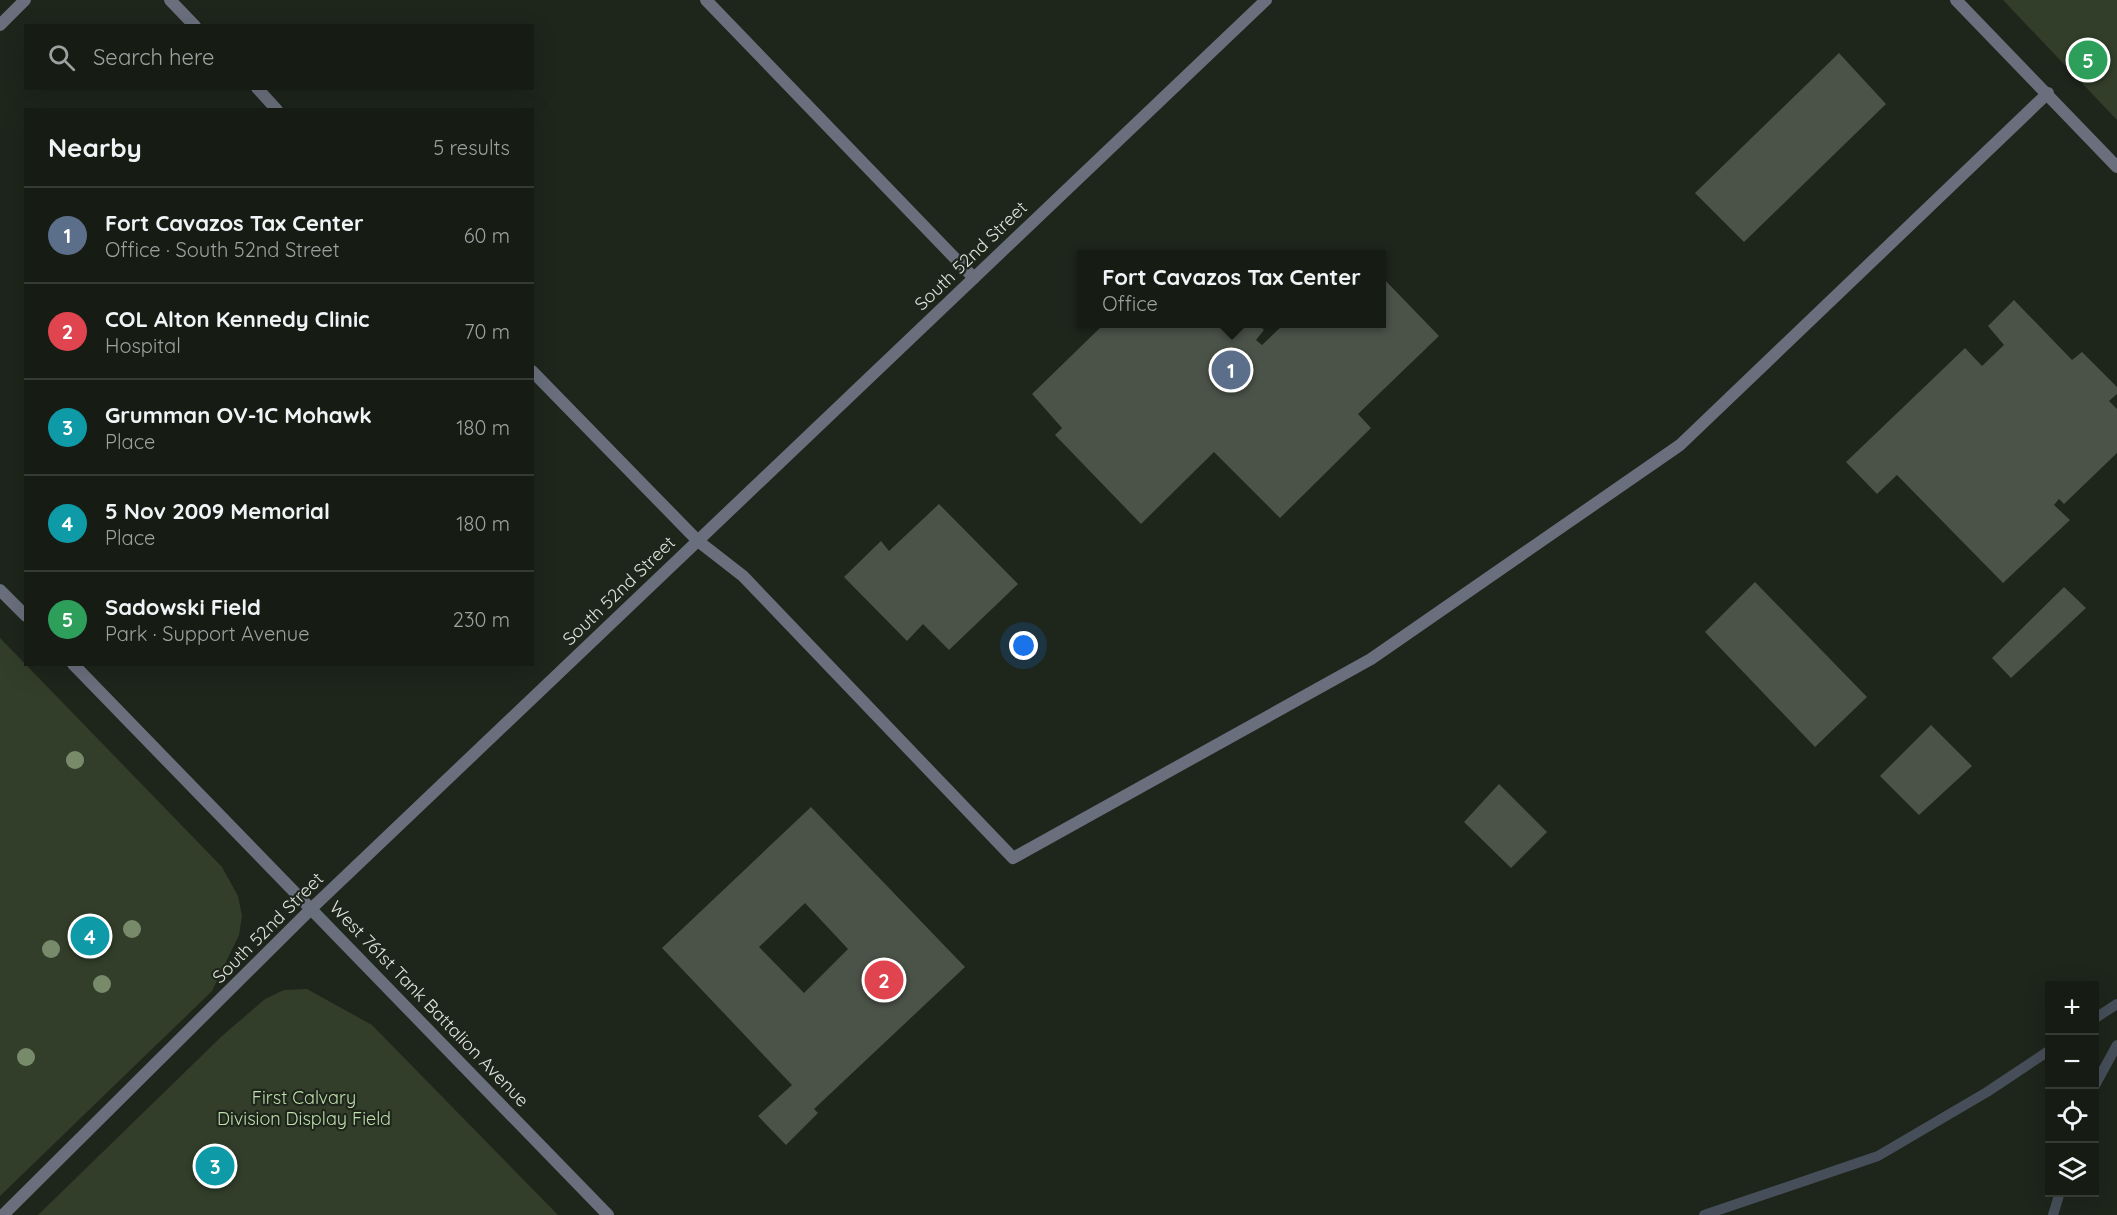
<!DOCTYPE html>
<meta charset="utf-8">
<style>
:root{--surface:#161c14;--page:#1f251d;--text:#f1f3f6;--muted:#9ea1a0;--line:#353a34;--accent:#ea580c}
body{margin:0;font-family:Quicksand,sans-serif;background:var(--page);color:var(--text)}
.controls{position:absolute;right:18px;bottom:18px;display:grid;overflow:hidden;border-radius:0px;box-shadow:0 6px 24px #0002}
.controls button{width:54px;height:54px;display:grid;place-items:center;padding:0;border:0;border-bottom:2px solid var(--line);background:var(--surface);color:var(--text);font:30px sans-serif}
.you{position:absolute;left:1024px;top:646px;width:21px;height:21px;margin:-15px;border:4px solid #fff;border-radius:50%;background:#1a73e8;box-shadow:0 0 0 9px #1a73e833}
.badge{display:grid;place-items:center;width:39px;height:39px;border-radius:50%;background:var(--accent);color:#fff;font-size:20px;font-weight:700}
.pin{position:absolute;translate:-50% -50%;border:3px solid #fff;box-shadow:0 2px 6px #0006}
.popup{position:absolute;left:1077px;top:250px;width:309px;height:78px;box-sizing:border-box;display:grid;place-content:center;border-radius:0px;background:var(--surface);filter:drop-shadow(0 2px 4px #0005);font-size:20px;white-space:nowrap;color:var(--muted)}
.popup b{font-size:22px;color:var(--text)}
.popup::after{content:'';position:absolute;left:50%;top:100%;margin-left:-12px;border:12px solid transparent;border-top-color:var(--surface)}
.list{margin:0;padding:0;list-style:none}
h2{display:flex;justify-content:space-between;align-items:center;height:78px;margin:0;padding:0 24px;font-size:26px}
h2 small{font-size:20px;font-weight:400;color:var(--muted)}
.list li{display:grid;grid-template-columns:39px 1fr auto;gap:18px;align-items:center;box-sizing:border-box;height:96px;padding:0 24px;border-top:2px solid var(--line)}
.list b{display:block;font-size:22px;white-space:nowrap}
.list p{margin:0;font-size:20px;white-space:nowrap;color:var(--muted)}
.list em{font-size:20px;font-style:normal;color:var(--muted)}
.icon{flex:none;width:33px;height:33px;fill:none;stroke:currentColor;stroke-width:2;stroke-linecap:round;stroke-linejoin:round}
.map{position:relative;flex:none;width:2117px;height:1215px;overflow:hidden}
.search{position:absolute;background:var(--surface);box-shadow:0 6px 24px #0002;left:24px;top:24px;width:510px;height:66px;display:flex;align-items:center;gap:15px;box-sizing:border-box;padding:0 21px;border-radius:0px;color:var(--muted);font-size:22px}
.panel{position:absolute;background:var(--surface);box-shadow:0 6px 24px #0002;left:24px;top:108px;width:510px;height:558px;border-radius:0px}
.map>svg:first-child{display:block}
</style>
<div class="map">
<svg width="2117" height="1215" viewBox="0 0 2117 1215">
<rect width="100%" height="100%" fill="#1e251b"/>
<g fill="#323e2a">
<path d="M2003 0H2117V120Z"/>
<path d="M0 638 222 867 238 896 242 916 239 935 212 991 0 1196Z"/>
<path d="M307 989 372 1025 558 1215H38L222 1036 265 999 284 990Z"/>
</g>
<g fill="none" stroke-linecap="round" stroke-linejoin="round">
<g stroke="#464e59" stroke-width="10">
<path d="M2094 1019 2117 1004"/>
<path d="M2094 1087 2117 1045"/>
<path d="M1704 1215 1878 1156 1987 1092 2050 1050"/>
<path d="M2053 1215 2060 1192"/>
</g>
</g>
<g fill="#4b5247" fill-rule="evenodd">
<path d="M1839 53 1886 104 1744 242 1695 193Z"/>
<path d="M1381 276 1439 336 1358 414 1371 428 1280 518 1214 452 1141 524 1055 435 1062 428 1032 394 1104 324H1258L1264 330 1256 340 1262 345 1284 324H1381Z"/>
<path d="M2014 300 2072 360 2082 352 2117 387V394L2109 401 2117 409V453L2064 504 2059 499 2054 505 2070 520 2003 583 1897 475 1877 494 1846 462 1965 348 1982 366 2004 345 1988 326Z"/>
<path d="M939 504 1018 584 949 650 923 624 907 641 844 577 881 541 889 551Z"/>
<path d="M1755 582 1867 697 1815 747 1705 632Z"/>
<path d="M2064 587 2086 608 2011 678 1992 658Z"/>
<path d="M1931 725 1972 766 1919 815 1880 776Z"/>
<path d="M1499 784 1547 832 1511 868 1464 822Z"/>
<path d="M811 807 965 967 814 1109 818 1113 786 1145 758 1116 792 1085 662 948ZM805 903 848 949 804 993 759 947Z"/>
</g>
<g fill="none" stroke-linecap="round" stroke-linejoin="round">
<g stroke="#696f7c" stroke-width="12">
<path d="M170 0 195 26"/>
<path d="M706 0 974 278"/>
<path d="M0 25 25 0"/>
<path d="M257 88 277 110"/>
<path d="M532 371 698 541 743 576 1013 858 1371 659 1680 445 2048 93"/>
<path d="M3 1215 312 908"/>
</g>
<g stroke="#696f7c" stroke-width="12">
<path d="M1956 0 2117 167"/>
<path d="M0 590 26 616"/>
<path d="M73 664 608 1215"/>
<path d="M312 908 1266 0"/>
</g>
</g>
<g fill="#778b6b">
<circle cx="75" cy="760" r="9"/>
<circle cx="132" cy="929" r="9"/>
<circle cx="51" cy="949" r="9"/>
<circle cx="102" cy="984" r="9"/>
<circle cx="26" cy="1057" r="9"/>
</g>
<g text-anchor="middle" stroke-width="4.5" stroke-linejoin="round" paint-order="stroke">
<g font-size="18" fill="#e0e4dd" stroke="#1e251b">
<text transform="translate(971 256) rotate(-44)" y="6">South 52nd Street</text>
<text transform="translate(619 591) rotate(-44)" y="6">South 52nd Street</text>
<text transform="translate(268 928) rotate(-45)" y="6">South 52nd Street</text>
<text transform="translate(429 1004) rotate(46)" y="6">West 761st Tank Battalion Avenue</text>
</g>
<g font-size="18" fill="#bfdfad" stroke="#1e251b">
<text x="304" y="1104">First Calvary<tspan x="304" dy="21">Division Display Field</tspan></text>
</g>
</g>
</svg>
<div class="controls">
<button>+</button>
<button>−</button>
<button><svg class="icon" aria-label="locate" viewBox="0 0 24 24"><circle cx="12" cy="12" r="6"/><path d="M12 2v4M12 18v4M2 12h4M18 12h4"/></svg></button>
<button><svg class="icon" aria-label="layers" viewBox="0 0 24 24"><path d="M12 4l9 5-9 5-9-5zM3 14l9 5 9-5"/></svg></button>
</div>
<div class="you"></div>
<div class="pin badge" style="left:1231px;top:370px;background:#5c6f8a">1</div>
<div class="popup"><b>Fort Cavazos Tax Center</b>Office</div>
<div class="pin badge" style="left:884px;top:980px;background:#e0444e">2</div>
<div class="pin badge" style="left:215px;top:1166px;background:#0f9aa8">3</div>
<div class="pin badge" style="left:90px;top:936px;background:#0f9aa8">4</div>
<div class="pin badge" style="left:2088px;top:60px;background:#2e9e5b">5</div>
<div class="search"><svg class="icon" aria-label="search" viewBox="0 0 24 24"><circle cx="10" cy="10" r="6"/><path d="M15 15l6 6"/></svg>Search here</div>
<section class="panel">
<h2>Nearby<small>5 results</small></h2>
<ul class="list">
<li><span class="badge" style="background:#5c6f8a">1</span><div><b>Fort Cavazos Tax Center</b><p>Office · South 52nd Street</p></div><em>60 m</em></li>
<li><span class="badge" style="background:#e0444e">2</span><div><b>COL Alton Kennedy Clinic</b><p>Hospital</p></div><em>70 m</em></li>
<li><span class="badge" style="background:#0f9aa8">3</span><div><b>Grumman OV-1C Mohawk</b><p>Place</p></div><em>180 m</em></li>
<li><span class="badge" style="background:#0f9aa8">4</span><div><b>5 Nov 2009 Memorial</b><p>Place</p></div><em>180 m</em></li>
<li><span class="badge" style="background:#2e9e5b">5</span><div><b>Sadowski Field</b><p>Park · Support Avenue</p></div><em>230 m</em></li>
</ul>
</section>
</div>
